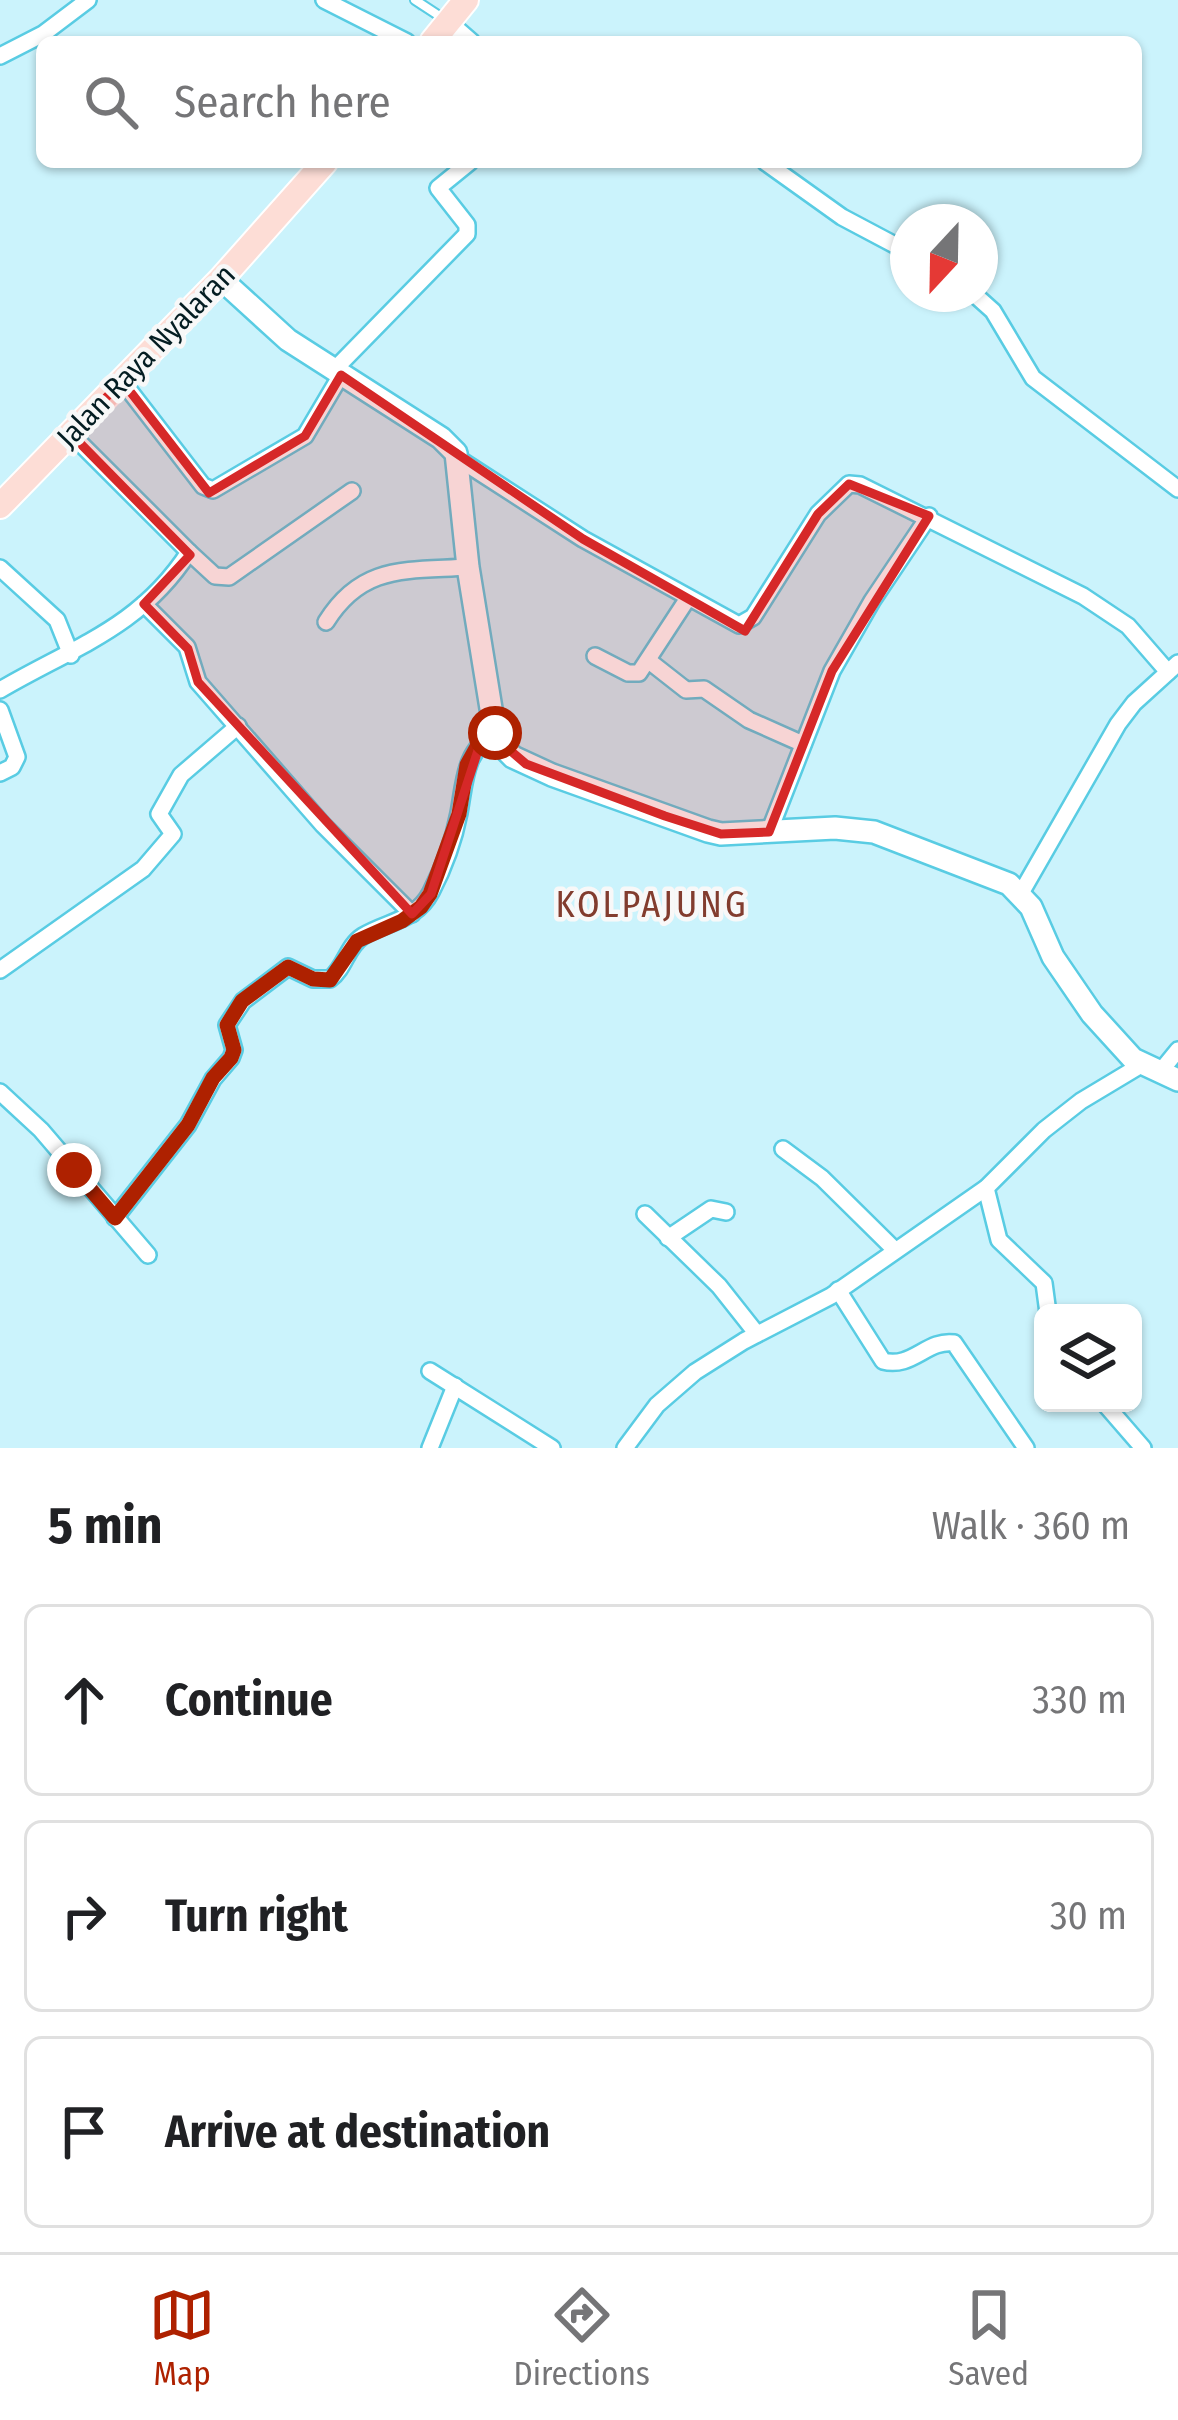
<!DOCTYPE html>
<meta charset="utf-8">
<style>
:root{--surface:#fff;--page:#f2f2f2;--text:#202124;--muted:#757577;--line:#e0e0e0;--accent:#ae2100}
body{margin:0;font-family:"Fira Sans Condensed",sans-serif;background:var(--page);color:var(--text)}
.controls{position:absolute;right:36px;bottom:36px;display:grid;overflow:hidden;border-radius:18px;box-shadow:0 3px 9px #0004}
.controls button{width:108px;height:108px;display:grid;place-items:center;padding:0;border:0;border-bottom:3px solid var(--line);background:var(--surface);color:var(--text);font:60px sans-serif}
.compass{position:absolute;left:890px;top:204px;width:108px;height:108px;border-radius:50%;background:var(--surface);box-shadow:0 3px 9px #0004;rotate:202deg}
.stop{position:absolute;width:36px;height:36px;margin:-27px;border:9px solid #ae2100;border-radius:50%;background:#fff}
.stop.end{background:#ae2100;border-color:#fff;box-shadow:0 3px 12px #0008}
.list{margin:0;padding:0;list-style:none}
h2{display:flex;justify-content:space-between;align-items:center;height:156px;margin:0;padding:0 48px;font-size:51px}
h2 small{font-size:39px;font-weight:400;color:var(--muted)}
.list li{display:grid;grid-template-columns:78px 1fr auto;gap:36px;align-items:center;box-sizing:border-box;height:192px;margin:0 24px 24px;padding:0 24px;border:3px solid var(--line);border-radius:18px}
.list b{display:block;font-size:45px;white-space:nowrap}
.list em{font-size:39px;font-style:normal;color:var(--muted)}
.icon{flex:none;width:66px;height:66px;fill:none;stroke:currentColor;stroke-width:2;stroke-linecap:round;stroke-linejoin:round}
.map{position:relative;flex:none;width:1178px;height:1448px;overflow:hidden}
.search{position:absolute;background:var(--surface);box-shadow:0 3px 9px #0004;left:36px;right:36px;top:36px;height:132px;display:flex;align-items:center;gap:30px;box-sizing:border-box;padding:0 42px;border-radius:18px;color:var(--muted);font-size:45px}
.sheet{height:804px;background:var(--surface)}
nav{display:flex;justify-content:space-around;align-items:center;box-sizing:border-box;height:168px;border-top:3px solid var(--line);background:var(--surface);font-size:33px;color:var(--muted)}
nav a{display:grid;justify-items:center;gap:6px}
nav .on{color:var(--accent)}
.map>svg:first-child{display:block}
</style>
<div class="map">
<svg width="1178" height="1448" viewBox="0 0 1178 1448">
<rect width="100%" height="100%" fill="#cbf3fc"/>
<g fill="none" stroke-linecap="round" stroke-linejoin="round">
<defs>
<path id="lane" d="M415 0 444 19"/>
<g id="street">
<path d="M324 0 407 42"/>
<path d="M449 22 472 42"/>
<path d="M0 56 43 34 88 0"/>
<path d="M765 162 842 217 908 252"/>
<path d="M974 294 993 311 1033 378 1178 489"/>
<path d="M334 370 467 234V225L438 188 470 162"/>
<path d="M122 381 203 486 213 490 305 436 341 375"/>
<path d="M459 459 583 539 739 625 753 617 818 514 849 484 860 485 1083 596 1128 626 1168 672"/>
<path d="M189 552 215 576 229 577 352 491"/>
<path d="M0 568 57 620 71 655"/>
<path d="M144 604 187 647 198 682 323 825 412 914"/>
<path d="M326 622C362 564 406 571 468 567"/>
<path d="M595 656 628 673H639L688 598"/>
<path d="M649 661 686 690 704 689 749 720 803 744"/>
<path d="M0 690C73 647 140 628 189 552L71 434"/>
<path d="M0 710 17 757 12 767 0 773"/>
<path d="M769 832 832 671 872 601 929 516"/>
<path d="M1021 893 1118 724 1134 703 1178 663"/>
<path d="M0 970 143 869 173 834 159 814 181 775 238 726"/>
<path d="M1160 1072 1178 1050"/>
<path d="M0 1092 41 1130 148 1255"/>
<path d="M783 1149 822 1178 895 1250"/>
<path d="M986 1188 999 1240 1044 1283 1048 1313"/>
<path d="M645 1214 719 1286 757 1334"/>
<path d="M115 1218 188 1125 213 1079 231 1058 234 1050 227 1025 243 1001 288 967 313 979H330C345 968 347 946 363 936 388 921 416 921 431 892 443 869 454 839 459 813 465 781 464 751 495 733"/>
<path d="M668 1238 711 1209 726 1212"/>
<path d="M838 1290 883 1361C912 1369 927 1339 954 1343L1026 1448"/>
<path d="M430 1371 552 1448"/>
<path d="M1104 1403 1143 1448"/>
<path d="M430 1448 455 1386"/>
<path d="M625 1448 657 1405 695 1372 744 1341 831 1296 986 1188 1044 1130 1081 1101 1141 1065"/>
</g>
<path id="secondary" d="M221 279 288 340 441 438 456 453 468 567 495 733 502 746 513 757 552 775 708 831 721 834 835 828 874 832 1009 884 1031 907 1053 957 1092 1014 1133 1059 1178 1080"/>
<g id="primary">
<path d="M432 42 466 0"/>
<path d="M0 506 221 279 325 162"/>
</g>
</defs>
<use href="#lane" stroke="#59cce3" stroke-width="12"/>
<use href="#street" stroke="#59cce3" stroke-width="20"/>
<use href="#secondary" stroke="#59cce3" stroke-width="26"/>
<use href="#primary" stroke="#fff" stroke-width="28"/>
<use href="#lane" stroke="#fff" stroke-width="8"/>
<use href="#street" stroke="#fff" stroke-width="15"/>
<use href="#secondary" stroke="#fff" stroke-width="21"/>
<use href="#primary" stroke="#fdddd6" stroke-width="24"/>
</g>
<g fill="none" stroke-linecap="round" stroke-linejoin="round">
<path stroke="#ae2100" stroke-width="15" d="M74 1170 115 1218 188 1125 213 1078 231 1058 234 1050 227 1025 242 1001 288 967 313 979 330 980 357 941 402 921 421 907 430 894 459 814 467 765 477 747 495 733"/>
</g>
<path fill="#d62828" fill-opacity="0.2" stroke="#d62828" stroke-width="9" stroke-linejoin="round" d="M341 375 583 539 745 631 818 514 849 484 929 516 832 671 769 832 721 834 665 816 526 764 485 729 431 894 412 914 198 682 188 649 144 604 190 555 71 434 122 381 209 493 305 436Z"/>
<g text-anchor="middle" stroke-width="9" stroke-linejoin="round" paint-order="stroke">
<g font-size="30" fill="#041d22" stroke="#f8f8f8">
<text transform="translate(146 356) rotate(-46)" y="10">Jalan Raya Nyalaran</text>
</g>
<g font-size="36" letter-spacing="3" fill="#823c2e" stroke="#f8f8f8">
<text x="652" y="917">KOLPAJUNG</text>
</g>
</g>
</svg>
<div class="controls">
<button><svg class="icon" aria-label="layers" viewBox="0 0 24 24"><path d="M12 4l9 5-9 5-9-5zM3 14l9 5 9-5"/></svg></button>
</div>
<svg class="compass" viewBox="-18 -18 36 36"><path d="M0-13l5 13h-10z" fill="#e53935"/><path d="M0 13l5-13h-10z" fill="#757577"/></svg>
<div class="stop" style="left:495px;top:733px"></div>
<div class="stop end" style="left:74px;top:1170px"></div>
<div class="search"><svg class="icon" aria-label="search" viewBox="0 0 24 24"><circle cx="10" cy="10" r="6"/><path d="M15 15l6 6"/></svg>Search here</div>
</div>
<section class="sheet">
<h2>5 min<small>Walk · 360 m</small></h2>
<ul class="list">
<li><svg class="icon" aria-label="ahead" viewBox="0 0 24 24"><path d="M12 20V5M6 11l6-6 6 6"/></svg><div><b>Continue</b></div><em>330 m</em></li>
<li><svg class="icon" aria-label="right" viewBox="0 0 24 24"><path d="M7 20v-9h11M14 6l5 5-5 5"/></svg><div><b>Turn right</b></div><em>30 m</em></li>
<li><svg class="icon" aria-label="arrive" viewBox="0 0 24 24"><path d="M6 21V4h12l-3 4 3 4H6"/></svg><div><b>Arrive at destination</b></div></li>
</ul>
</section>
<nav>
<a class="on"><svg class="icon" aria-label="map" viewBox="0 0 24 24"><path d="M3 6l6-2 6 2 6-2v14l-6 2-6-2-6 2zM9 4v14M15 6v14"/></svg>Map</a>
<a><svg class="icon" aria-label="directions" viewBox="0 0 24 24"><path d="M12 3l9 9-9 9-9-9zM9 14v-3h6M13 9l2 2-2 2"/></svg>Directions</a>
<a><svg class="icon" aria-label="saved" viewBox="0 0 24 24"><path d="M7 4h10v16l-5-4-5 4z"/></svg>Saved</a>
</nav>
